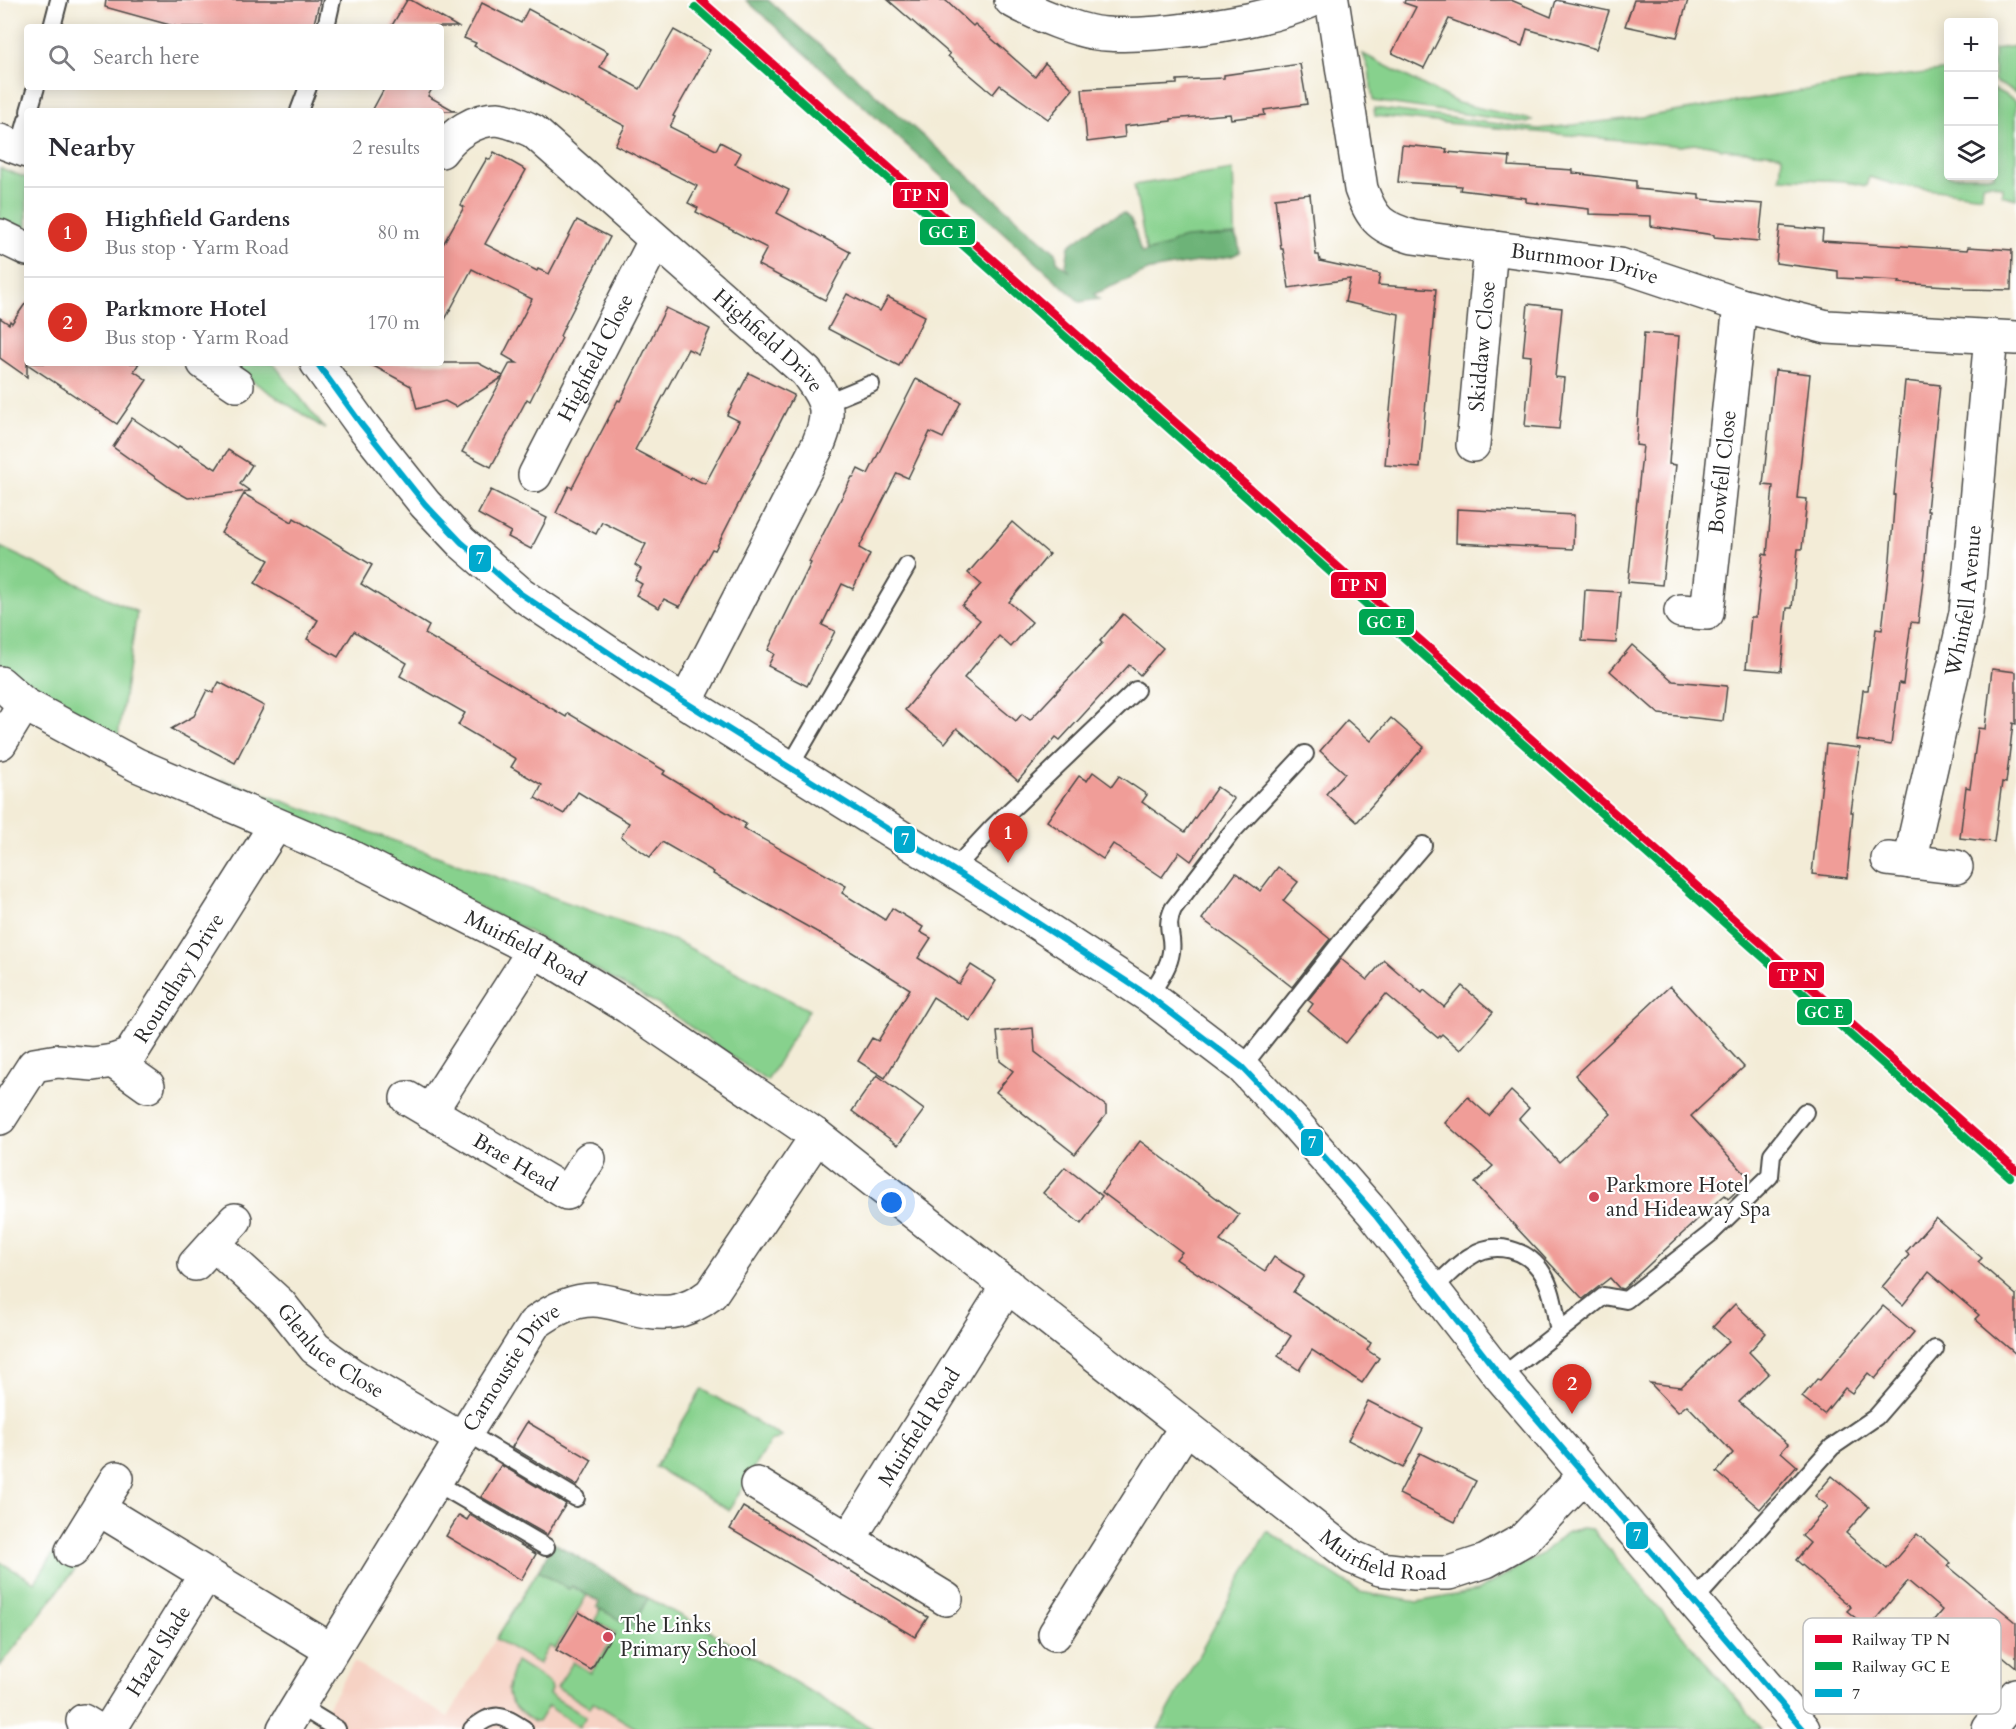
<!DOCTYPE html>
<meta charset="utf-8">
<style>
:root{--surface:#fff;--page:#f7f7f7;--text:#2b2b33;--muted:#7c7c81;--line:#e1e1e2;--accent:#d93025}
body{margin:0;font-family:Cardo,serif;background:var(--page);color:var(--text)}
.controls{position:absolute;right:18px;top:18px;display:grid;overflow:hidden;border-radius:6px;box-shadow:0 3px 15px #0003}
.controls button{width:54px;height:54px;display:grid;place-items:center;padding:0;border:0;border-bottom:2px solid var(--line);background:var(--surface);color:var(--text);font:30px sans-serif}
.you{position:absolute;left:892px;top:1203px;width:21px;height:21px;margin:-15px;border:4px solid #fff;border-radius:50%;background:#1a73e8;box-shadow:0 0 0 9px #1a73e833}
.badge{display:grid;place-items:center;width:39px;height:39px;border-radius:50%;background:var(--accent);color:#fff;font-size:20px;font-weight:700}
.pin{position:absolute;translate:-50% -50px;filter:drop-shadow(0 2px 3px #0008)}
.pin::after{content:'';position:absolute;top:32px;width:21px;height:18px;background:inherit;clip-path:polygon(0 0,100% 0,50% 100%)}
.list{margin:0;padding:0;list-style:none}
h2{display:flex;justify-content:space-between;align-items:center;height:78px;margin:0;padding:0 24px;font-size:26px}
h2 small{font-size:20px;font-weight:400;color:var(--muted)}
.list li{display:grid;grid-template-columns:39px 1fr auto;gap:18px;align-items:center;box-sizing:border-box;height:90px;padding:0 24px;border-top:2px solid var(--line)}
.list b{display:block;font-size:22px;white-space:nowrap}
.list p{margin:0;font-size:20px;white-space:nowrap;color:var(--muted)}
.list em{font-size:20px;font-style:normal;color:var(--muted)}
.icon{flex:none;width:33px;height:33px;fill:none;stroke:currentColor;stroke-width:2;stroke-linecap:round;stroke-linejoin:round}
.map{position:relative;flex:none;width:2016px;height:1729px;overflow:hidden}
.search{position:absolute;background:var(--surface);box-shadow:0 3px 15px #0003;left:24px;top:24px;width:420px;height:66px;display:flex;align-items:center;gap:15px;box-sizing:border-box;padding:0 21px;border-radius:6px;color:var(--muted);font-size:22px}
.panel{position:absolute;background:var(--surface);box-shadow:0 3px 15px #0003;left:24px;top:108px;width:420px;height:258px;border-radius:6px}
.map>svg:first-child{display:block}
</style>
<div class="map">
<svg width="2016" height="1729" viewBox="0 0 2016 1729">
<rect width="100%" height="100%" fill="#fff"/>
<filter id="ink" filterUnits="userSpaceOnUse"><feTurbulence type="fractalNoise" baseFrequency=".0167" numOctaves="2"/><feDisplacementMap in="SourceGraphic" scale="12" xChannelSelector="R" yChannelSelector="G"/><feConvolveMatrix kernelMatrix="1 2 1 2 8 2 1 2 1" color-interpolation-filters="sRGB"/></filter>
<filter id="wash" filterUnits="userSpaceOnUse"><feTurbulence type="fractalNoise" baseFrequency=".008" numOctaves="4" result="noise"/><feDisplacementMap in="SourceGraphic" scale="24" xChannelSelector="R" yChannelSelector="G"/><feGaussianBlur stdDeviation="1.35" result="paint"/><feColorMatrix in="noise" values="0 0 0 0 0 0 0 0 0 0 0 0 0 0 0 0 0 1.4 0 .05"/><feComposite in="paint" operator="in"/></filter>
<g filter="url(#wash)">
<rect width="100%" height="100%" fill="#f3ecd7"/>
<path fill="#f6d2c4" d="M554 1543 706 1629 875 1729H314L354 1662 448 1717Z"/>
<g fill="#87d18d" stroke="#597e5c" stroke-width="1.5">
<path d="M2016 46V93L1994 81V49Z"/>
<path d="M1363 54 1458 103 1532 120 1528 123 1373 101 1369 70Z"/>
<path d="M1948 70V176H1994V89L2016 101V199L2002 195V187L1990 183 1983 185 1982 196 1896 185 1869 177 1866 186 1844 181 1780 178 1782 156 1779 154 1722 149C1709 143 1695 143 1681 146L1375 116 1374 108 1539 129 1650 116 1855 82Z"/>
<path d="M0 168 27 178V237L0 224Z"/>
<path d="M1233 170 1236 248 1150 270 1134 185Z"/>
<path d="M225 363H273L325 429Z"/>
<path d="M0 547 137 612 118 736 67 710 0 668Z"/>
<path d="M221 779 678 942 809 1010 767 1081 659 1005 522 928Z"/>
<path d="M702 1389 782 1437 770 1442 729 1510 655 1467Z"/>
<path d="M1581 1528 1592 1529 1762 1729H1158L1267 1531 1360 1592 1417 1602 1477 1591 1540 1555 1566 1533Z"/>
<path d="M56 1549 80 1563 0 1666V1562L35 1582Z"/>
<path d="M538 1571 569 1589 571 1586 587 1595 555 1649 549 1646 539 1664 496 1639Z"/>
<path d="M648 1598 706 1629 873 1729H637L593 1702 590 1708 557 1687 573 1662 591 1673 616 1633 595 1620 601 1609 632 1627Z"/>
<path d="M516 1661 549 1682 551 1689 549 1694 586 1717 579 1727 548 1706 538 1722H534C504 1701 503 1696 516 1661Z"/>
</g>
<g fill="#6db378" stroke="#4c6f52" stroke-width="1.5">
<path d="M746 0H768L1056 253 1057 261 1070 272 1066 266 1069 246 1100 223 1123 213C1138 222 1134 239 1142 253L1167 246 1174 241 1185 238 1234 235 1238 241 1240 252 1232 256 1150 270 1094 294 1099 299 1080 302Z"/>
<path d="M554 1543 648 1598 632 1627 597 1607 599 1602 572 1586 569 1589 538 1571Z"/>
</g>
<g id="blocks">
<g fill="#f09d98">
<path d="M106 0H320L313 27H177L105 7Z"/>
<path d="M407 0H411L458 27H391Z"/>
<path d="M888 0H945L973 26 975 24 1035 77 1045 63 1073 89 1048 119 1000 85 993 94 948 56 950 54Z"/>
<path d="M1405 0H1511L1551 17 1556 0 1609 11 1596 49 1527 29 1522 46 1449 19 1424 68 1392 53 1416 7 1404 3Z"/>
<path d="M1634 0H1688L1677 37 1625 26Z"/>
<path d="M482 3 521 23 528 9 608 52 600 67 640 89 674 30 710 50 673 116 675 117 670 127 716 150 720 142 741 153 735 164 789 190 777 213 850 252 825 300 758 265 767 248 696 212 698 208 688 203 697 186 615 145 625 126 474 46 476 43 464 38Z"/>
<path d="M1300 64 1307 104 1264 110 1265 115 1231 119 1230 114 1171 119V121L1124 126 1125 137 1087 142 1082 89 1177 84V80L1224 78V75Z"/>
<path d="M385 87H433L428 96 455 111H372Z"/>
<path d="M1402 145 1447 149 1446 152 1510 157 1509 166 1573 170V173L1636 181V189L1699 195V199L1763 204 1759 241 1714 237V235L1651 226V216L1589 214V209L1526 202V198L1460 190 1461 186 1398 182Z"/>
<path d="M494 152 526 170 485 244 537 271 538 269 549 274 577 220 610 237 566 323 560 336 562 338 530 401 527 399 491 467 462 452 503 377 456 407 445 401 417 409 411 386 368 363H478L503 376 510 363H517L503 355 532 299 472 269 441 327V248L464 207 461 205 473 182 487 158 490 160Z"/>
<path d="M1310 194 1316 255H1319L1320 261 1380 274 1378 285 1436 289 1420 468 1385 465 1399 314 1345 302 1350 279 1289 288 1283 249H1281L1275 198Z"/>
<path d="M1780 226 1823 230 1822 241 1967 250 1968 247 2012 250 2011 290 1964 289V287L1899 283 1900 281 1838 278V271L1776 263Z"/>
<path d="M847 294 880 311 888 297 925 316 899 366 828 329Z"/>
<path d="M27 301V363H139L134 371 147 380 117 424 27 364V377L0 358V318L9 324 10 321 12 323Z"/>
<path d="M1528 304 1562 308 1555 377 1564 378 1559 429 1525 426 1531 356 1523 355Z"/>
<path d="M666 308 710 329 698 354 688 349 635 450 690 479 691 477 705 484 739 421 727 415 749 373 794 395 715 550 712 549 680 607 664 599 659 608 636 595 642 584 635 580 641 569 635 565 646 544 602 522 596 534 556 513 569 486 572 488 618 400 620 401Z"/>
<path d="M1644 333 1679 336 1669 464 1676 465 1662 585 1628 582 1643 446 1636 445Z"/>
<path d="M1775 370 1810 374 1797 498 1807 499 1802 549H1798L1792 608H1787L1781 671 1746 668 1751 617H1756L1763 554 1767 555 1773 486 1763 485Z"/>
<path d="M916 379 961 402 943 438 930 432 908 478 897 473 859 548 870 554 853 589 842 584 822 625 835 631 807 686 768 666 774 654 768 650 811 563 809 562 852 477H854L858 469 868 474Z"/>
<path d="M1905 381 1940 385 1927 511H1929L1924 572 1918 623 1911 622 1903 684 1899 683 1891 745 1857 740 1863 690H1868L1876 629 1882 630 1890 559 1895 495H1894Z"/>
<path d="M132 418 177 448 179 446 216 469 228 450 252 465 240 484 250 491 188 498 172 489 113 447Z"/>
<path d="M491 490 547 518 531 549 508 537 511 532 478 514Z"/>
<path d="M244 494 292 522 294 518 372 565 361 584 429 626 425 634 566 717 568 713 665 771 663 774 746 824 743 828 846 886 842 893 885 920 892 908 923 927 920 932 931 938 918 958 959 984 971 965 996 981 970 1021 933 997 885 1078 858 1061 872 1038 878 1041 910 989 844 947 713 874 714 872 662 842 650 857 621 837 629 823 578 792 564 814 535 798 542 785 511 767 516 759 458 725 465 713 400 676 407 663 354 631 338 657 307 639 318 620 255 583 269 560 221 533Z"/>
<path d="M1457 509 1574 515 1573 549 1456 543Z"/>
<path d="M1012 522 1049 554 1009 602 1032 622 1011 647 999 636 964 678 1016 721 1022 714 1030 720 1102 643 1100 641 1123 614 1163 648 1140 675 1129 665 1060 740 1056 737 1018 781 957 728 945 743 905 710 980 620 962 606 981 584 968 573Z"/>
<path d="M1585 590 1620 592 1616 643 1582 641Z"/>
<path d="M1632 645 1673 681 1727 686 1723 721 1659 714 1610 671Z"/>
<path d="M1992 669 2016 672V724L2013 723 2006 783 2002 782 1994 842 1960 838 1966 787 1970 788 1978 728 1985 729Z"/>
<path d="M219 682 264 706 235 763 171 729 194 716 207 690 213 693Z"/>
<path d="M1391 718 1424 747 1357 822 1326 794 1345 773 1320 751 1347 720 1371 741Z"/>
<path d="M1826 744 1860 748 1851 812H1853L1847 878 1812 874Z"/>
<path d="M1093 772 1112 786 1119 776 1147 795 1142 802 1185 832 1217 787 1234 799 1191 861 1179 852 1162 877 1113 844 1103 859 1047 821 1079 776 1087 781Z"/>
<path d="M1278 867 1298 882 1283 901 1330 939 1292 987 1246 951 1202 919 1236 873 1260 891Z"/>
<path d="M1341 959 1367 980 1384 960 1422 993 1424 990 1444 1007 1462 986 1493 1012 1460 1050 1442 1034 1438 1038 1386 994 1346 1043 1308 1011 1313 1004 1308 1000Z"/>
<path d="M1670 986 1744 1067 1691 1116 1750 1179 1728 1199 1725 1195 1713 1205 1623 1289 1619 1288 1610 1278 1583 1299 1475 1183 1493 1166 1445 1123 1468 1097 1489 1116 1511 1091 1529 1108 1519 1119 1559 1162 1611 1114 1575 1075Z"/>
<path d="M1033 1028 1035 1052 1106 1106V1115L1075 1154 996 1092 1013 1071 1000 1061 997 1032Z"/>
<path d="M877 1075 924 1110 898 1145 852 1111Z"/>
<path d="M1140 1141 1239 1215 1220 1241 1265 1271 1274 1257 1304 1276 1293 1292 1371 1343 1367 1350 1379 1358 1362 1383 1312 1350 1299 1370 1278 1356 1291 1336 1176 1259 1182 1252 1102 1192Z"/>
<path d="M1065 1167 1102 1196 1081 1224 1043 1193Z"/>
<path d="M1936 1218 1982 1258 1978 1262 2016 1295V1354L1975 1319 1979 1315 1929 1272 1903 1305 1882 1287 1909 1255 1906 1252Z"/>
<path d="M1735 1304 1766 1333 1749 1352 1769 1373 1739 1402 1788 1444 1781 1452 1797 1466 1760 1509 1717 1472 1733 1453 1687 1405 1678 1412 1650 1383 1681 1387 1729 1341 1713 1327Z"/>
<path d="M1883 1306 1914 1332 1875 1379 1868 1373 1852 1393 1845 1388 1824 1414 1802 1397 1817 1379 1820 1380Z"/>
<path d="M1368 1401 1423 1429 1403 1468 1348 1440Z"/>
<path d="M527 1422 592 1460 577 1486 512 1447Z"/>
<path d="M1420 1453 1476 1481 1455 1522 1399 1494Z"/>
<path d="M501 1465 566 1504 547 1535 481 1497Z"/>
<path d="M1832 1476 1869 1507 1846 1533 1887 1569 1917 1534 1951 1563 1948 1566 2016 1622V1667L1987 1643 1941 1698 1898 1663 1942 1610 1908 1581 1868 1628 1847 1611 1851 1607 1796 1560 1810 1543 1802 1536 1828 1506 1815 1496Z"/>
<path d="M743 1507 928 1617 915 1637 730 1529Z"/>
<path d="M459 1515 467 1520 470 1515 536 1554 521 1580 446 1536Z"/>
<path d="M579 1612 613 1633 591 1670 556 1650Z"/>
</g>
</g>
</g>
<g filter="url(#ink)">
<use href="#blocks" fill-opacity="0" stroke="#494845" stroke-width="1.5"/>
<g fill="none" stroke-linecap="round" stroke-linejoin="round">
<defs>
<g id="service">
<path d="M52 27 59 0"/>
<path d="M326 27 332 0"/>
<path d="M29 111 36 87"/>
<path d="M299 111 308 87"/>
<path d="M19 148 27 120"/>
<path d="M825 403 871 384"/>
<path d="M789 768 907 566"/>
<path d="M953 870 993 827 1136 690"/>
<path d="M1149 996C1157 983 1169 968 1171 952 1174 934 1164 929 1173 909L1231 833 1305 754"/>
<path d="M1242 1067 1352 928 1423 845"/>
<path d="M1433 1289C1445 1278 1457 1264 1471 1256 1495 1240 1528 1249 1543 1274 1553 1290 1555 1313 1559 1331"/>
<path d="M1501 1377 1604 1296 1626 1300 1710 1234 1770 1176 1772 1154 1805 1112"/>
<path d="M466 1432 576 1498"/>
<path d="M435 1482 546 1547"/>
<path d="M1693 1602 1832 1447 1876 1417 1935 1349"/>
<path d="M298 1705 337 1729"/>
<path d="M472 1729C495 1711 501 1714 524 1729"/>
</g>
<g id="minor">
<path d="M1011 0C1034 13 1080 33 1106 34 1135 36 1164 33 1193 29 1235 23 1274 17 1313 0"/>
<path id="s1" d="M1332 0 1361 189C1373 221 1380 227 1413 237L1620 265 1740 305 1827 327 2016 338"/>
<path id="s2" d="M441 151C453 134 475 119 497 119 509 120 522 126 533 131L806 372C828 401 832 411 818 445L686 702"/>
<path d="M0 236 27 249"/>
<path d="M204 363 237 385"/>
<path id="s3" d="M1473 445 1491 247"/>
<path id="s4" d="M535 475 655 241"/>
<path id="s5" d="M1681 611 1707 613 1740 305"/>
<path id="s6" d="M0 683 24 704 137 765 343 853 534 950 628 1007 817 1136 1352 1557 1380 1569 1415 1573H1449L1486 1561 1523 1540 1585 1475"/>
<path d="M0 743 24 704"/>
<path d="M1888 859 1956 867"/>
<path id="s7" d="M1911 862 1916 833 1966 613 1991 336"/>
<path d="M113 1061 148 1086"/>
<path id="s8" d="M407 1098 567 1193 589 1159"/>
<path d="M430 1112 534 950"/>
<path id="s9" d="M0 1118 34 1065 58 1061 93 1064 113 1061 130 1055 275 826"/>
<path id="s10" d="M214 1244 280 1304 315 1348 352 1375 462 1439"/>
<path d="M195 1264 235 1220"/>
<path d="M757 1484 946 1599"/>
<path d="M99 1509 331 1650"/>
<path id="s11" d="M849 1539 1008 1285"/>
<path d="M72 1551 117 1478"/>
<path d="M1055 1634 1186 1427"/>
<path d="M83 1721 96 1729"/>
<path id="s12" d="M110 1729 206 1574"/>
<path id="s13" d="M284 1729 435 1482 534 1324C551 1311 571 1300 593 1300 605 1300 617 1304 629 1307 661 1316 684 1315 711 1294L817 1136"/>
<path d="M1989 1729 2016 1695"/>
</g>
<g id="primary">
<path d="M0 141 27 151"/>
<path d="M317 363 362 425 425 504 461 542 521 594 639 673 1033 920 1149 996 1242 1067 1294 1122 1375 1215 1501 1377 1803 1729"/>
</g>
</defs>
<use href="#service" stroke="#494845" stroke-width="20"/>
<use href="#minor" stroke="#494845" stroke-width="36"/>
<use href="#primary" stroke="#494845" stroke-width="36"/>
<use href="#service" stroke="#fff" stroke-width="16"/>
<use href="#minor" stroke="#fff" stroke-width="33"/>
<use href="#primary" stroke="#fff" stroke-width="33"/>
<defs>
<path id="bus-1" d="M317 363 362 425 425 504 461 542 521 594 639 673 1033 920 1149 996 1242 1067 1294 1122 1375 1215 1501 1377 1803 1729"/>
</defs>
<use href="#bus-1" stroke="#fff" stroke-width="10"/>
<use href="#bus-1" stroke="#00a9ce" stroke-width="6"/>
<defs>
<path id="rail-1" d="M701 0 2016 1170"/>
<path id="rail-2" d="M695 7 2010 1177"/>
</defs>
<use href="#rail-1" stroke="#fff" stroke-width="12"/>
<use href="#rail-2" stroke="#fff" stroke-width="12"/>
<use href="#rail-1" stroke="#e4002b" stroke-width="8"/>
<use href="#rail-2" stroke="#00a651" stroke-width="8"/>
</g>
</g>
<g fill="#d1495b" stroke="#fff" stroke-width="2">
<circle cx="1594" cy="1197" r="6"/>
<circle cx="608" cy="1637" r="6"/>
</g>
<g text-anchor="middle" stroke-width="4.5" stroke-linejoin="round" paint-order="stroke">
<g font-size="21" fill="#2b2b2b" stroke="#fff">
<text dy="7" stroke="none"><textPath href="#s1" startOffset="440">Burnmoor Drive</textPath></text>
<text dy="7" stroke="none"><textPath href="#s2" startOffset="420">Highfield Drive</textPath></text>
<text dy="7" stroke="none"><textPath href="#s3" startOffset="99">Skiddaw Close</textPath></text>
<text dy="7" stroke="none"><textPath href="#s4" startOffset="132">Highfield Close</textPath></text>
<text dy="7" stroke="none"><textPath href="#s5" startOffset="168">Bowfell Close</textPath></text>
<text dy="7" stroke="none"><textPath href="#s7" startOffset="267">Whinfell Avenue</textPath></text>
<text dy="7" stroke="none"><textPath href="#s6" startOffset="590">Muirfield Road</textPath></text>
<text dy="7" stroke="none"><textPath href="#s9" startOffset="252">Roundhay Drive</textPath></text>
<text dy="7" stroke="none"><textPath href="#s8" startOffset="126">Brae Head</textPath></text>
<text dy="7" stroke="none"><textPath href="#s10" startOffset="159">Glenluce Close</textPath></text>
<text dy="7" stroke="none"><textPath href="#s13" startOffset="428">Carnoustie Drive</textPath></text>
<text dy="7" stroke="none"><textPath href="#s11" startOffset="132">Muirfield Road</textPath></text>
<text dy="7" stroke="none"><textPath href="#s6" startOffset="1648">Muirfield Road</textPath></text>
<text dy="7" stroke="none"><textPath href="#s12" startOffset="92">Hazel Slade</textPath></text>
</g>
<g font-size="21" fill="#2b2b2b" stroke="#fff" text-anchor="start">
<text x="1606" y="1192">Parkmore Hotel<tspan x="1606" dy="24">and Hideaway Spa</tspan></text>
<text x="620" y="1632">The Links<tspan x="620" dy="24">Primary School</tspan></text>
</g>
</g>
<rect x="1803" y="1618" width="198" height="96" rx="9" fill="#fff" stroke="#bfbfbf" stroke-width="1.5"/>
<rect x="1815" y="1635" width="27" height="8" fill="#e4002b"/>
<rect x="1815" y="1662" width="27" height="8" fill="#00a651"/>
<rect x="1815" y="1689" width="27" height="8" fill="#00a9ce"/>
<g font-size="16" fill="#2b2b2b">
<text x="1852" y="1645">Railway TP N</text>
<text x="1852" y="1672">Railway GC E</text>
<text x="1852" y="1699">7</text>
</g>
<g stroke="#fff" stroke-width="2">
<rect x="892" y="181" width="57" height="28" rx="6" fill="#e4002b"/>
<rect x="919" y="218" width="57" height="28" rx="6" fill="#00a651"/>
<rect x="468" y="544" width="24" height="29" rx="6" fill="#00a9ce"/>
<rect x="1330" y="571" width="57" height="28" rx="6" fill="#e4002b"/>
<rect x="1358" y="608" width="57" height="28" rx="6" fill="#00a651"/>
<rect x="893" y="825" width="23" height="29" rx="6" fill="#00a9ce"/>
<rect x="1768" y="961" width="57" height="28" rx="6" fill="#e4002b"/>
<rect x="1796" y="998" width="57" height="28" rx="6" fill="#00a651"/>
<rect x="1300" y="1128" width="24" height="29" rx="6" fill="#00a9ce"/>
<rect x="1625" y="1521" width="24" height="29" rx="6" fill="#00a9ce"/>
</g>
<g font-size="16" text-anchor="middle" font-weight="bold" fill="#fff">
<text x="920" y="201">TP N</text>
<text x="948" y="238">GC E</text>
<text x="480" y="564">7</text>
<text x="1358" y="591">TP N</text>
<text x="1386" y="628">GC E</text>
<text x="905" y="845">7</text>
<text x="1797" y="981">TP N</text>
<text x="1824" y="1018">GC E</text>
<text x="1312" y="1148">7</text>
<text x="1637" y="1541">7</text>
</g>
</svg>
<div class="controls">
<button>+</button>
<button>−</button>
<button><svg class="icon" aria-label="layers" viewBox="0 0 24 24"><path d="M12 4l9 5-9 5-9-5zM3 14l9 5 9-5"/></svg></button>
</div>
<div class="you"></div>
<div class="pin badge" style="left:1008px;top:863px">1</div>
<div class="pin badge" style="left:1572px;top:1414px">2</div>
<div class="search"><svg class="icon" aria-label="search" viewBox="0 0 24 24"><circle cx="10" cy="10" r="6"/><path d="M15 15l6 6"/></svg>Search here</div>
<section class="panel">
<h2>Nearby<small>2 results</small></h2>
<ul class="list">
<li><span class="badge">1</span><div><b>Highfield Gardens</b><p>Bus stop · Yarm Road</p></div><em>80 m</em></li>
<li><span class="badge">2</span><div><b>Parkmore Hotel</b><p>Bus stop · Yarm Road</p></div><em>170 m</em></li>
</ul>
</section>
</div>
